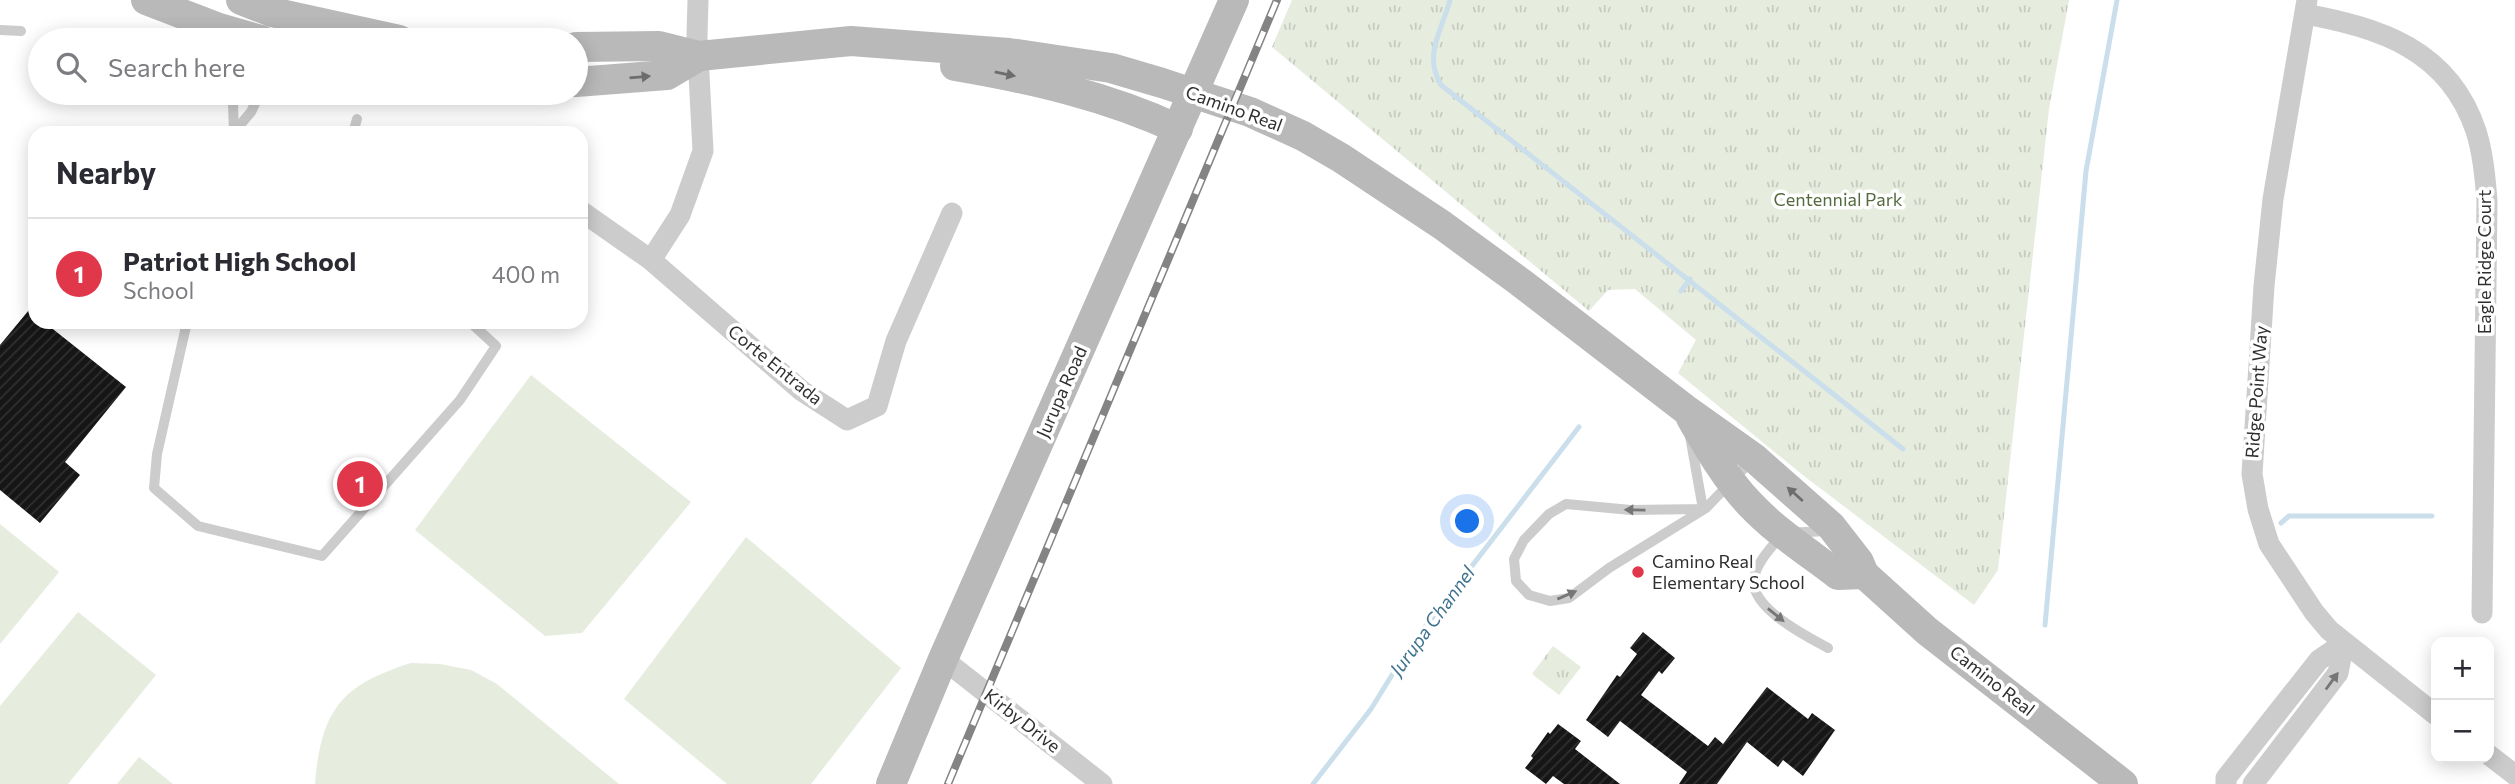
<!DOCTYPE html>
<meta charset="utf-8">
<style>
:root{--surface:#fff;--page:#f7f7f7;--text:#2b2b33;--muted:#7c7c81;--line:#e1e1e2;--accent:#e0384a}
body{margin:0;font-family:Commissioner,sans-serif;background:var(--page);color:var(--text)}
.controls{position:absolute;right:21px;bottom:21px;display:grid;overflow:hidden;border-radius:14px;box-shadow:0 4px 18px #0003}
.controls button{width:63px;height:63px;display:grid;place-items:center;padding:0;border:0;border-bottom:2px solid var(--line);background:var(--surface);color:var(--text);font:35px sans-serif}
.you{position:absolute;left:1468px;top:522px;width:24px;height:24px;margin:-18px;border:5px solid #fff;border-radius:50%;background:#1a73e8;box-shadow:0 0 0 10px #1a73e833}
.badge{display:grid;place-items:center;width:46px;height:46px;border-radius:50%;background:var(--accent);color:#fff;font-size:23px;font-weight:700}
.pin{position:absolute;translate:-50% -50%;border:4px solid #fff;box-shadow:0 2px 7px #0006}
.list{margin:0;padding:0;list-style:none}
h2{display:flex;justify-content:space-between;align-items:center;height:91px;margin:0;padding:0 28px;font-size:30px}
h2 small{font-size:23px;font-weight:400;color:var(--muted)}
.list li{display:grid;grid-template-columns:46px 1fr auto;gap:21px;align-items:center;box-sizing:border-box;height:112px;padding:0 28px;border-top:2px solid var(--line)}
.list b{display:block;font-size:26px;white-space:nowrap}
.list p{margin:0;font-size:23px;white-space:nowrap;color:var(--muted)}
.list em{font-size:23px;font-style:normal;color:var(--muted)}
.icon{flex:none;width:38px;height:38px;fill:none;stroke:currentColor;stroke-width:2;stroke-linecap:round;stroke-linejoin:round}
.map{position:relative;flex:none;width:2515px;height:784px;overflow:hidden}
.search{position:absolute;background:var(--surface);box-shadow:0 4px 18px #0003;left:28px;top:28px;width:560px;height:77px;display:flex;align-items:center;gap:18px;box-sizing:border-box;padding:0 24px;border-radius:38px;color:var(--muted);font-size:26px}
.panel{position:absolute;background:var(--surface);box-shadow:0 4px 18px #0003;left:28px;top:126px;width:560px;height:203px;border-radius:21px}
.map>svg:first-child{display:block}
</style>
<div class="map">
<svg width="2515" height="784" viewBox="0 0 2515 784">
<defs>
<pattern id="grass-tufts" width="24" height="20" patternUnits="userSpaceOnUse" patternTransform="scale(1.75)"><rect width="24" height="20" fill="#e6ecde"/><path d="M3 7l-1-3M5 7V3M7 7l1-3M15 17l-1-3M17 17v-4M19 17l1-3" fill="none" stroke="#c6cbbf"/></pattern>
<pattern id="building-hatch" width="6" height="6" patternUnits="userSpaceOnUse" patternTransform="scale(1.75)"><rect width="6" height="6" fill="#161616"/><path d="M-1 1l2-2M0 6l6-6M5 7l2-2" fill="none" stroke="#303030"/></pattern>
</defs>
<rect width="100%" height="100%" fill="#fff"/>
<g fill="url(#grass-tufts)">
<path d="M1292 0H2069L2049 109 1998 570 1974 605 1804 476 1678 373 1696 340 1635 289 1608 290 1589 311 1272 47Z"/>
<path d="M1553 646 1581 667 1559 695 1532 674Z"/>
</g>
<g fill="#e6ecde">
<path d="M531 375 691 502 582 633 545 636 415 530Z"/>
<path d="M0 524 59 572 0 644Z"/>
<path d="M746 537 901 668 811 784H727L624 699Z"/>
<path d="M78 612 156 675 68 784H0V706Z"/>
<path d="M411 663 440 664 471 670 497 684 619 784H315C321 710 341 685 411 663Z"/>
<path d="M139 757 173 784H117Z"/>
</g>
<g fill="none" stroke-linecap="round" stroke-linejoin="round">
<g stroke="#cadfeb" stroke-width="5">
<path d="M1450 0C1442 30 1423 55 1441 85L1903 449"/>
<path d="M1681 291 1690 279"/>
<path d="M2281 523 2289 516H2432"/>
<path d="M2045 625 2086 171 2117 0"/>
<path d="M1313 784 1371 709 1408 649 1579 427"/>
</g>
</g>
<g fill="url(#building-hatch)">
<path d="M29 310 35 315V322H44L126 387 65 462 80 475 40 523 0 490V345Z"/>
<path d="M1643 632 1675 658 1662 674 1659 671 1641 695 1708 746 1715 737 1723 744 1767 687 1808 719 1812 713 1835 730 1803 776 1783 760 1778 767 1747 742 1717 784H1679L1687 772 1620 721 1608 737 1586 720 1617 675 1620 677 1637 654 1630 648Z"/>
<path d="M1558 724 1581 741 1575 749 1620 784H1564L1553 776 1546 784 1525 768 1533 758 1531 756 1548 732 1550 734Z"/>
</g>
<g fill="none" stroke-linecap="round" stroke-linejoin="round">
<g stroke="#ccc" stroke-width="10">
<path d="M0 30 21 31"/>
<path d="M234 132 251 112 260 93"/>
<path d="M234 133 233 104 236 93"/>
<path d="M353 133 357 119"/>
<path d="M187 322 157 454 154 488 198 526 322 556 460 400 496 346 470 322"/>
<path d="M1690 436 1703 509"/>
<path d="M1703 509 1631 510 1566 504 1549 514 1524 540 1514 559 1516 581 1529 595 1550 601 1569 598 1609 568 1706 508 1752 460"/>
<path d="M1828 648C1806 636 1750 608 1754 579 1756 562 1773 546 1783 533L1829 531"/>
</g>
<g stroke="#ccc" stroke-width="21">
<path d="M2307 0 2273 199 2264 286 2252 474 2258 509 2269 544 2314 612 2329 630 2436 715"/>
<path d="M2305 14C2381 28 2449 50 2476 131 2483 153 2485 177 2487 200L2482 613"/>
<path d="M581 211 651 260 802 391 847 420 877 406 896 341 952 213"/>
<path d="M651 260 680 215 703 151 697 36 698 0"/>
<path d="M943 659 1102 784"/>
<path d="M2489 755 2515 775"/>
<path d="M2226 784V778L2319 660 2344 643"/>
<path d="M2253 784 2338 673 2344 643"/>
</g>
<g stroke="#b9b9b9" stroke-width="30">
<path d="M146 0 219 28 261 40"/>
<path d="M241 0 272 12 399 40"/>
<path d="M576 47 659 46 699 56 851 41 1009 53 1111 68 1162 83 1250 112 1303 136 1341 158 1442 225 1520 282 1685 409 1754 458 1831 526 1859 562 1864 574 1927 631 2123 784"/>
<path d="M955 66C1032 79 1107 96 1178 129"/>
<path d="M576 82 667 75 699 56"/>
<path d="M1691 418C1708 447 1726 479 1749 503 1775 531 1808 552 1838 575L1864 574"/>
<path d="M891 784 943 659 1234 0"/>
</g>
<defs>
<path id="rail" d="M948 784 1277 0"/>
</defs>
<use href="#rail" stroke="#848484" stroke-width="8"/>
<use href="#rail" stroke="#fff" stroke-width="5" stroke-dasharray="16" stroke-linecap="butt"/>
</g>
<defs><path id="oneway-solid" d="M-6-.8H1V-3.2L6.5 0L1 3.2V.8H-6Z" transform="scale(1.75)"/></defs>
<g fill="#6d6d6d">
<use href="#oneway-solid" transform="translate(1005 74) rotate(11)"/>
<use href="#oneway-solid" transform="translate(640 77) rotate(-5)"/>
<use href="#oneway-solid" transform="translate(1795 494) rotate(-138)"/>
</g>
<g fill="#767676">
<use href="#oneway-solid" transform="translate(1635 510) rotate(-179)"/>
<use href="#oneway-solid" transform="translate(1567 595) rotate(-23)"/>
<use href="#oneway-solid" transform="translate(1776 615) rotate(39)"/>
<use href="#oneway-solid" transform="translate(2332 681) rotate(-54)"/>
</g>
<circle fill="#e0384a" stroke="#fff" stroke-width="2.5" cx="1638" cy="572" r="7"/>
<g text-anchor="middle" stroke-width="7" stroke-linejoin="round" paint-order="stroke">
<g font-size="18" fill="#2f2f2f" stroke="#fff">
<text transform="translate(1234 109) rotate(20)" y="6">Camino Real</text>
<text transform="translate(2485 262) rotate(-90)" y="6">Eagle Ridge Court</text>
<text transform="translate(775 365) rotate(39)" y="6">Corte Entrada</text>
<text transform="translate(1062 392) rotate(-66)" y="6">Jurupa Road</text>
<text transform="translate(2257 392) rotate(-86)" y="6">Ridge Point Way</text>
<text transform="translate(1992 681) rotate(38)" y="6">Camino Real</text>
<text transform="translate(1022 721) rotate(38)" y="6">Kirby Drive</text>
</g>
<g font-size="18" fill="#546a3e" stroke="#fff">
<text x="1838" y="206">Centennial Park</text>
</g>
<g font-size="18" fill="#2f2f2f" stroke="#fff" text-anchor="start">
<text x="1652" y="568">Camino Real<tspan x="1652" dy="21">Elementary School</tspan></text>
</g>
<g font-size="19" font-style="italic" fill="#3f738f" stroke="#fff">
<text transform="translate(1432 621) rotate(-54)" y="7">Jurupa Channel</text>
</g>
</g>
</svg>
<div class="controls">
<button>+</button>
<button>−</button>
</div>
<div class="you"></div>
<div class="pin badge" style="left:360px;top:484px">1</div>
<div class="search"><svg class="icon" aria-label="search" viewBox="0 0 24 24"><circle cx="10" cy="10" r="6"/><path d="M15 15l6 6"/></svg>Search here</div>
<section class="panel">
<h2>Nearby<small></small></h2>
<ul class="list">
<li><span class="badge">1</span><div><b>Patriot High School</b><p>School</p></div><em>400 m</em></li>
</ul>
</section>
</div>
